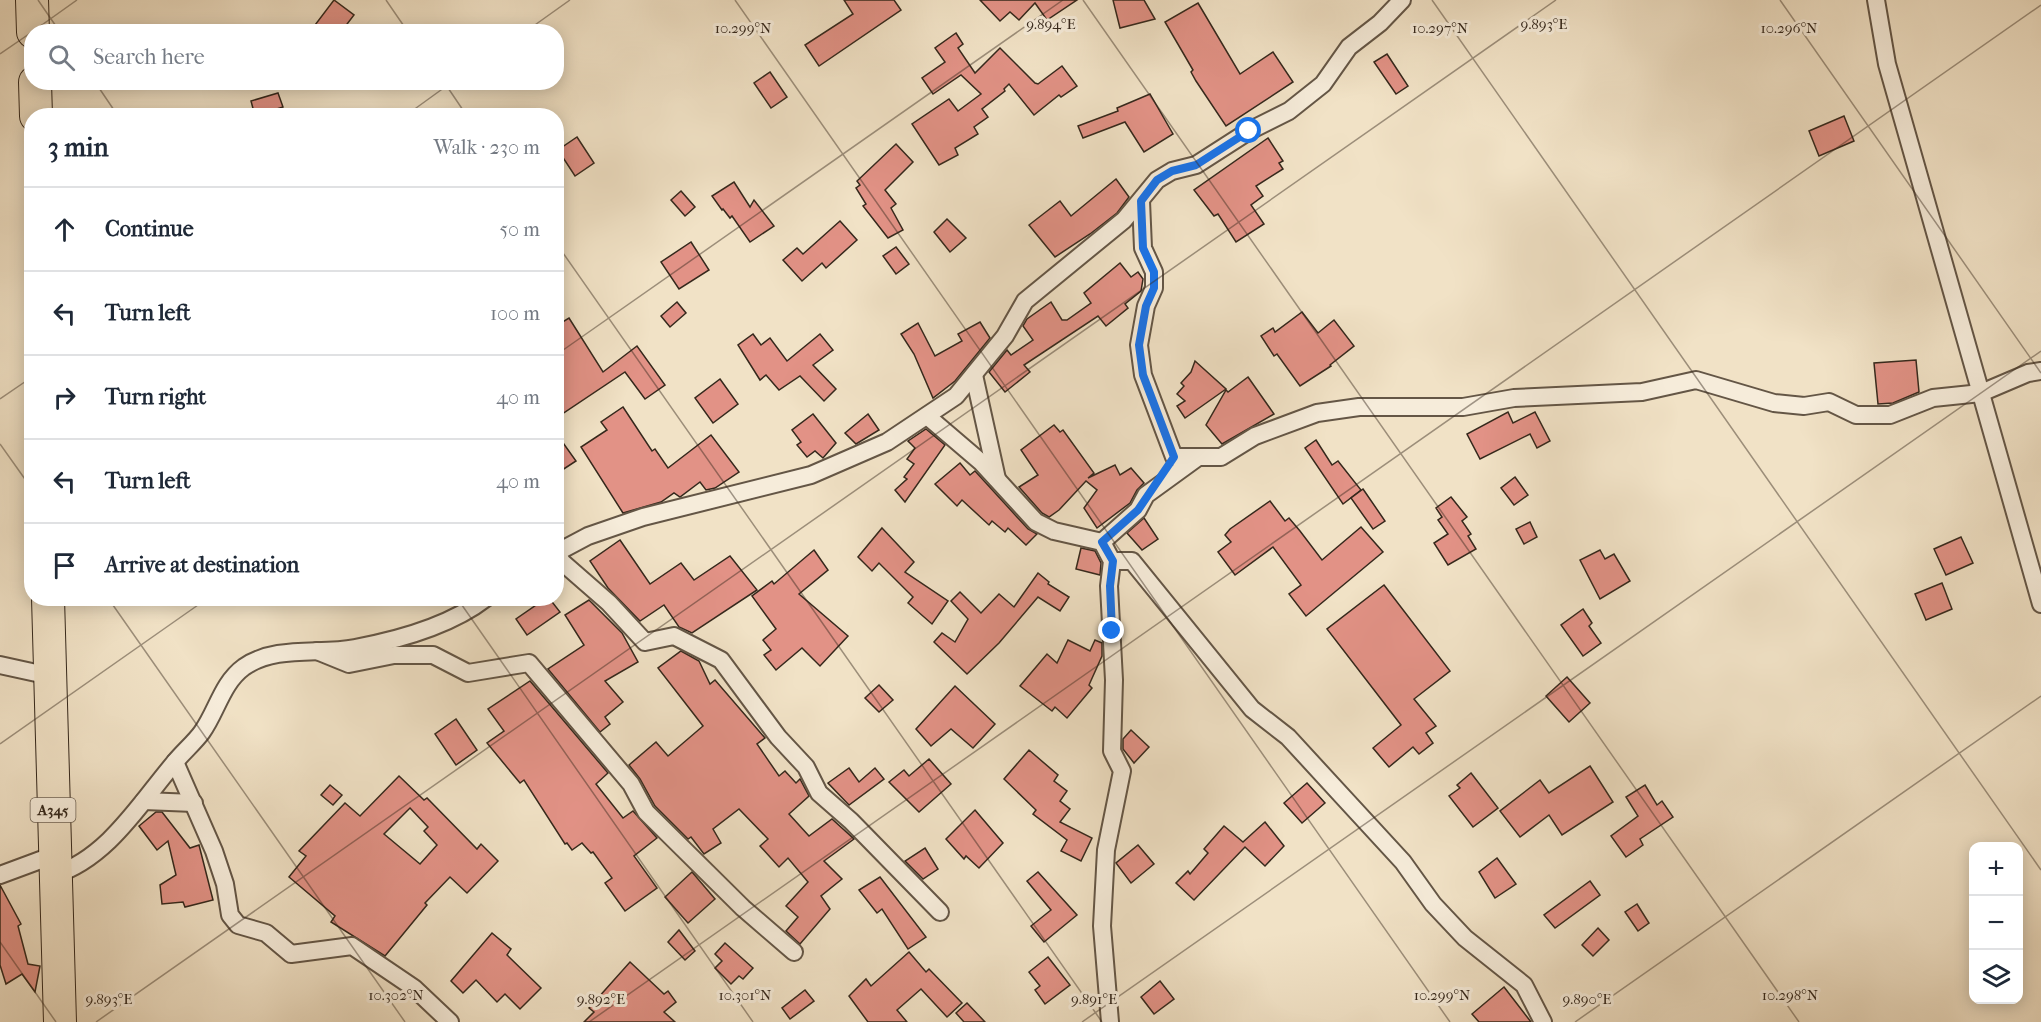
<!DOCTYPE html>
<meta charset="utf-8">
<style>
:root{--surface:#fff;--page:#f2f2f3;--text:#1f2937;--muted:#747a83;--line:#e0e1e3}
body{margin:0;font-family:"IM FELL French Canon",serif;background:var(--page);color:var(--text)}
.controls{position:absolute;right:18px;bottom:18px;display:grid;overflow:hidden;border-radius:12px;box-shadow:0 3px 15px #0003}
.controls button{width:54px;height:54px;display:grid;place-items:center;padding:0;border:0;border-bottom:2px solid var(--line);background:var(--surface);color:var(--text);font:30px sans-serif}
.stop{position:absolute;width:18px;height:18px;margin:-14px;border:4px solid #1a73e8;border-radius:50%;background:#fff}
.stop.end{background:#1a73e8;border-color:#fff;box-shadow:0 2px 6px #0008}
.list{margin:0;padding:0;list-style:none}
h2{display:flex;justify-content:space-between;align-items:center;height:78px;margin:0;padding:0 24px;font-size:26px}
h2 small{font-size:20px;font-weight:400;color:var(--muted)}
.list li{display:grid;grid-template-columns:39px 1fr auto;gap:18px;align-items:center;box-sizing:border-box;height:84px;padding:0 24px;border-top:2px solid var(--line)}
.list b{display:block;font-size:22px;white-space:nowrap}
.list em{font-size:20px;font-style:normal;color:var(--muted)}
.icon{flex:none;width:33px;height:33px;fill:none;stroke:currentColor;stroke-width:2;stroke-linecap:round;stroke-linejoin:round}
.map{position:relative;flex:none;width:2041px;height:1022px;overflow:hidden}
.search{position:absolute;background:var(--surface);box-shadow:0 3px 15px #0003;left:24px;top:24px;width:540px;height:66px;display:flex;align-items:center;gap:15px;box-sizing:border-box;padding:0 21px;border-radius:24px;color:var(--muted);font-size:22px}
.panel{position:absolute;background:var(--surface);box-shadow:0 3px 15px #0003;left:24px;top:108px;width:540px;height:498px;border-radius:24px}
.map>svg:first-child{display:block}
</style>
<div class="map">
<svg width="2041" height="1022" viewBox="0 0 2041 1022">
<rect width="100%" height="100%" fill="#f1e2c6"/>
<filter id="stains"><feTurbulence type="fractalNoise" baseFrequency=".00333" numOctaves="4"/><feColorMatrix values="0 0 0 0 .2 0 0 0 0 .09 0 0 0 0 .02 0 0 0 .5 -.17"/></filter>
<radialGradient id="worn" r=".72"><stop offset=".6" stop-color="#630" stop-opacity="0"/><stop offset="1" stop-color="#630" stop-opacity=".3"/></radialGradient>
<g fill="#e29286" stroke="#35281c" stroke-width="1.5" fill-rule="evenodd">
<path d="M334 0 354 15 341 32H324L315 25Z"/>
<path d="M844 0H894L901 10 819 66 805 45 853 14Z"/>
<path d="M980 0H1077L1047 20 1035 3 1019 20 1010 12 1000 21Z"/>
<path d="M1113 0H1144L1155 19 1120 28Z"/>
<path d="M1198 3 1240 74 1273 52 1293 82 1226 126 1196 81 1191 72 1193 70 1165 22Z"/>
<path d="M956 33 963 44 958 48 975 73 1000 48 1035 83 1038 84 1062 66 1077 86 1061 97 1059 95 1034 115 1009 84 1004 89 1005 91 982 109 988 117 974 127 978 134 955 148 958 155 939 165 912 124 949 99 958 111 981 94 961 75 933 94 922 78 945 62 935 48Z"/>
<path d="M1387 54 1408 86 1396 94 1374 62Z"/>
<path d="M770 72 787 97 771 108 754 83Z"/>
<path d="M278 93 283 107 255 116 251 101Z"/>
<path d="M1150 94 1173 134 1144 152 1125 122 1083 138 1078 126 1118 111 1117 108Z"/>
<path d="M1844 116 1854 141 1819 156 1809 131Z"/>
<path d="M577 137 594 163 575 176 558 150Z"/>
<path d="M1268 138 1283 161 1279 163 1283 169 1256 186 1263 196 1251 205 1264 224 1236 242 1218 214 1214 216 1194 190Z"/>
<path d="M896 144 913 162 885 190 896 204 891 208 903 230 888 238 863 206 866 204 856 188 860 185 857 181Z"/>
<path d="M1116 179 1129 197 1117 213 1090 234 1055 257 1029 225 1060 201 1071 216Z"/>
<path d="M734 182 750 207 754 200 774 226 750 242 732 216 730 218 723 209 722 210 712 196Z"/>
<path d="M681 191 695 207 685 216 671 200Z"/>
<path d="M947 219 966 238 950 252 934 232Z"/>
<path d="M840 221 857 240 826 268 822 263 802 281 783 260 797 248 803 254Z"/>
<path d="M691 242 709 270 679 289 661 262Z"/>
<path d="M896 247 909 264 896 274 883 256Z"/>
<path d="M1120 263 1131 277 1138 272 1143 279 1141 291 1125 304 1128 308 1106 326 1098 316 1024 365 1030 372 1005 392 989 372 1007 350 1011 355 1033 340 1023 326 1027 319 1051 302 1062 320H1067L1091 303 1084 293Z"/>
<path d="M677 302 686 313 670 327 661 316Z"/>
<path d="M1302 312 1318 333 1334 320 1354 346 1330 365 1331 366 1300 386 1277 354 1274 356 1261 336 1273 328 1275 332Z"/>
<path d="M569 318 603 372 637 346 665 385 645 399 625 372 556 418V326Z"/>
<path d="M980 322 990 338 955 381 933 398 914 354 901 334 918 323 935 356 962 341 958 334Z"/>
<path d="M753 334 761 345 770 338 787 361 820 334 833 350 813 365 836 389 824 401 800 376 779 390 766 375 760 380 738 345Z"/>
<path d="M1916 360 1919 392 1893 403 1878 404 1874 363Z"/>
<path d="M1195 361 1226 389 1185 418 1177 406 1185 401 1177 394 1184 386 1181 383 1191 372Z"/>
<path d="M1248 377 1274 414 1222 444 1206 425 1226 390 1228 392Z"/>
<path d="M720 379 738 404 713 423 695 398Z"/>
<path d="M623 407 652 451 655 449 668 468 711 435 739 472 715 488 706 490 700 482 680 497 674 493 661 502 623 513 581 447 607 430 601 422Z"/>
<path d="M1508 412 1513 423 1535 412 1550 441 1537 448 1530 434 1480 459 1467 434Z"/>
<path d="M813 414 836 443 823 458 815 451 807 457 797 445 801 442 792 430Z"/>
<path d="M868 414 879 430 856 444 845 433Z"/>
<path d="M1054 425 1060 432 1063 430 1094 473 1088 478 1115 465 1120 475 1131 468 1144 483 1137 490 1130 503 1097 528 1084 508 1097 490 1086 481 1059 510 1049 517 1042 513 1019 487 1038 475 1021 450Z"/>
<path d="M926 429 945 445 905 502 895 490 907 479 904 477 914 464 907 459 915 448 908 441Z"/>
<path d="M556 433 576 461 556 474Z"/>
<path d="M1316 440 1332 465 1338 461 1361 490 1343 504 1305 448Z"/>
<path d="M960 463 970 475 975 471 1028 529 1037 534 1026 545 1008 528 1005 532 992 521 989 525 962 500 957 506 935 484Z"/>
<path d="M1515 477 1528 495 1514 505 1501 488Z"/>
<path d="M1363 489 1385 521 1373 529 1351 498Z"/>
<path d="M1451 497 1467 517 1462 521 1471 534 1468 536 1476 549 1448 565 1434 543 1448 534 1438 520 1442 517 1436 508Z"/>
<path d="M1270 501 1285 521 1289 518 1300 531 1322 560 1361 527 1383 552 1306 616 1289 594 1301 585 1273 547 1235 575 1218 552 1231 542 1225 535 1230 529Z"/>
<path d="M1144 518 1158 539 1142 550 1127 533Z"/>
<path d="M1530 522 1537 537 1524 544 1516 529Z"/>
<path d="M882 528 914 562 905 572 948 601 932 624 908 603 913 597 879 563 872 571 858 557Z"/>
<path d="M1961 537 1973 563 1946 575 1934 549Z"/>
<path d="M620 540 650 584 681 563 694 580 730 556 757 590 692 633 679 627 664 605 640 621 608 588 590 561Z"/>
<path d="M1081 548 1095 551 1101 563 1100 575 1076 569Z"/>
<path d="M814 550 828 570 799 594 848 636 820 666 802 648 776 670 764 655 771 650 763 640 776 629 752 596 772 581 774 584Z"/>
<path d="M1600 550 1605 559 1614 554 1630 581 1600 599 1580 560Z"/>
<path d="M1038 573 1049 582 1048 584 1069 597 1060 611 1038 597 999 643 967 674 934 642 942 633 955 642 968 619 951 601 960 592 981 613 999 594 1014 607Z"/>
<path d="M1942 583 1952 609 1926 620 1915 594Z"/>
<path d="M1384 585 1450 671 1414 699 1436 726 1426 733 1433 743 1419 754 1413 747 1389 767 1373 748 1401 725 1327 629Z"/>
<path d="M531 598H549L560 612 527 635 516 619 536 605Z"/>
<path d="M589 600 622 633 638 662 605 681 623 702 605 717 610 724 600 732 548 669 584 645 565 615Z"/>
<path d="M1583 609 1592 623 1589 626 1601 643 1583 656 1561 625Z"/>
<path d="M1068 640 1090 651 1095 640 1102 643V656L1089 685 1092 688 1067 718 1055 707 1052 711 1020 686 1047 654 1057 663Z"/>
<path d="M681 651 699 661 710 684 715 680 765 738 757 744 779 776 785 771 796 783 800 779 809 796 789 814 809 836 832 819 854 839 824 861 842 879 821 896 830 909 800 944 786 931 798 917 786 906 808 882 788 858 779 867 760 846 768 839 739 809 713 829 721 843 704 854 691 837 688 839 655 806 640 779 629 765 656 742 668 756 703 726 658 668Z"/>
<path d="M1567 677 1590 703 1569 722 1546 696Z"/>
<path d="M530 681 608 773 596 784 623 818 633 811 657 838 634 856 657 888 625 911 605 883 612 878 593 852 591 853 582 843 572 850 567 843 565 844 524 780 520 783 487 743 504 731 488 709Z"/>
<path d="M879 685 893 700 879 712 865 698Z"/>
<path d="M955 686 995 724 973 748 951 729 931 746 916 729Z"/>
<path d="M456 719 477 750 456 765 435 734Z"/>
<path d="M1131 730 1149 747 1134 763 1123 749V739Z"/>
<path d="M1029 750 1058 775 1054 781 1067 791 1060 801 1070 809 1060 822 1092 838 1081 861 1061 851 1067 840 1033 814 1036 810 1004 779Z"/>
<path d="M929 759 951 784 919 812 889 782 904 770 909 776Z"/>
<path d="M1590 766 1613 802 1562 835 1549 815 1520 837 1500 811 1540 780 1549 793Z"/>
<path d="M849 768 859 782 875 768 884 779 849 805 828 783Z"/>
<path d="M1471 773 1498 808 1473 827 1449 796 1460 788 1457 785Z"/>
<path d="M399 776 424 800 427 798 477 849 481 844 498 861 467 893 450 877 425 903 427 905 385 956 331 922 335 916 289 877 306 856 299 851 345 803 360 816ZM410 808 428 827 424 831 437 845 420 864 384 834Z"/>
<path d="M1307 783 1325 803 1302 823 1284 803Z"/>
<path d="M330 785 342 795 333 805 321 795Z"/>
<path d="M1645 785 1657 805 1662 801 1673 817 1640 839 1643 845 1626 857 1611 836 1638 816 1626 797Z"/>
<path d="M975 810 1003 843 979 868 966 856 964 859 946 839Z"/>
<path d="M156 812H162L190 848 199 845 213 900 185 907 183 902 162 904 160 885 176 875 168 841 157 850 139 826Z"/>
<path d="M1265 822 1284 846 1265 866 1245 847 1194 900 1176 883 1188 871 1190 874 1208 853 1204 849 1224 826 1243 842Z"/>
<path d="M1138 845 1154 864 1131 883 1116 863Z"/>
<path d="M925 848 938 869 923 879 905 861Z"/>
<path d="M1497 858 1516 884 1495 898 1479 872Z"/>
<path d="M692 872 715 899 688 923 665 897Z"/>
<path d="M1038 872 1077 915 1044 942 1031 926 1051 910 1027 881Z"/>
<path d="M880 877 926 937 908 949 882 909 877 913 859 890Z"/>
<path d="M1590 881 1600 895 1555 928 1544 915Z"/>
<path d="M0 885 21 924 18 926 28 964 40 966 35 992 22 974 6 984 0 965Z"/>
<path d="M1637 904 1649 923 1638 931 1625 912Z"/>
<path d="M1598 928 1609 940 1593 956 1582 945Z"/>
<path d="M679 930 695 951 685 960 668 942Z"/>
<path d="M492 933 511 949 507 955 541 988 520 1009 505 994 497 1002 476 980 463 993 451 981Z"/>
<path d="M725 943 753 968 743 979 739 976 731 984 715 968 722 961 715 954Z"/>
<path d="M909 952 926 972 929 969 962 1003 947 1017 921 989 897 1010 907 1022H868L849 996 866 979 871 986Z"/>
<path d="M1048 957 1070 985 1045 1004 1035 990 1040 986 1029 972Z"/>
<path d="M630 962 664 994 668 991 676 1002 664 1012 675 1022H584L594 1012 589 1008Z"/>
<path d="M1160 981 1174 999 1154 1014 1141 997Z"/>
<path d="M1504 987 1531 1022H1479L1472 1014Z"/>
<path d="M805 990 814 1001 790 1019 782 1008Z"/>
<path d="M967 1003 985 1022H964L956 1013Z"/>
</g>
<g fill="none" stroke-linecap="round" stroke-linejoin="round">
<defs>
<g id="street">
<path d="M1876 0 1887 64 2041 604"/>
<path d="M1141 201 1143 248 1154 272V288L1146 306 1139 345 1143 375 1174 457H1221L1255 436 1317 413 1359 407H1463L1514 398 1642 392 1696 380 1774 403 1804 406 1829 402 1856 415H1890L1933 398 1981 393 2028 373 2041 371"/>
<path d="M974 375 997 479"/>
<path d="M927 416 982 463 1036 522 1054 531 1102 542 1112 561 1109 586 1114 680 1112 751 1122 771 1106 850 1102 926 1110 1022"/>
<path d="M1102 542 1138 510 1146 495 1197 458"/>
<path d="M556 553 588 536 643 517 811 475 887 442 956 396 1005 336 1025 301 1124 220 1157 180 1172 171 1196 165 1249 131 1289 111 1323 84 1349 47 1380 23 1402 0"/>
<path d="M557 553 562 562 609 603 645 642 674 636 721 660 778 737 806 767 819 793 851 821 940 912"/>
<path d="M1112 561H1132L1252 709 1288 737 1345 799 1403 862 1433 904 1465 938 1524 985 1543 1022"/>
<path d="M317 651 349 664 394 655H433L468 673 529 663 631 784 646 812 743 908 794 952"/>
<path d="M0 665 50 676"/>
<path d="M175 762 214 851 225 884 230 915 238 925 266 933 291 954 352 946 414 988 450 1022"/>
<path d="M144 801 194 803"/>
<path d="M0 875 54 855"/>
<path d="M54 875C108 858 140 803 175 762 184 751 195 742 202 732 217 711 222 683 244 667 276 645 319 655 355 648 398 640 450 626 486 598"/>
</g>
<g id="highway">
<path d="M32 0 33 32"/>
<path d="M35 82 36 116"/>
<path d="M48 598 60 1022"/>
</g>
</defs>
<use href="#street" stroke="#645646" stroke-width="20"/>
<use href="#highway" stroke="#35281c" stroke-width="34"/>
<use href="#street" stroke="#f6ecda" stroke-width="16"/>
<use href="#highway" stroke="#f1e2c6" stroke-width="32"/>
</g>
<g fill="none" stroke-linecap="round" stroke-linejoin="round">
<path stroke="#1a73e8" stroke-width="8" d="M1112 631 1110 586 1113 561 1102 542 1138 510 1174 457 1143 375 1139 345 1146 306 1154 288V272L1143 248 1141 201 1157 180 1172 171 1196 165 1249 131"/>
</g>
<path fill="none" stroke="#35281c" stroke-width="1.5" stroke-opacity="0.45" d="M38 0 60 32M386 0 408 32M735 0 1450 1022M1083 0 1799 1022M1432 0 2041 870M1780 0 2041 373M32 32 77 0M525 32 570 0M0 54 32 32M95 82 118 116M444 82 467 116M405 116 452 82M556 243 1102 1022M556 355 1063 0M0 399 32 377M0 444 32 489M108 598 405 1022M457 598 753 1022M0 744 208 598M0 942 56 1022M96 1022 1556 0M589 1022 2041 5M1082 1022 2041 351M1575 1022 2041 696"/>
<g text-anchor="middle" stroke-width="6" stroke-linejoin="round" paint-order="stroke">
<rect fill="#f6ecda" stroke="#6f6355" stroke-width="1.5" x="30.5" y="798" width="45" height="24" rx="4.5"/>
<g font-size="15" font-weight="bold" fill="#35281c">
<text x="53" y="815">A345</text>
</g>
</g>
<g font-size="15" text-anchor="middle" fill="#35281c" stroke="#f6ecda" stroke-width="6" stroke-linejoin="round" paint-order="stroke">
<text x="1051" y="29">9.894°E</text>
<text x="1544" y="29">9.893°E</text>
<text x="1789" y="33">10.296°N</text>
<text x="743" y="33">10.299°N</text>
<text x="1440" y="33">10.297°N</text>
<text x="396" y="1000">10.302°N</text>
<text x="745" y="1000">10.301°N</text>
<text x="1442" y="1000">10.299°N</text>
<text x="1790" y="1000">10.298°N</text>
<text x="109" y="1004">9.893°E</text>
<text x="601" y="1004">9.892°E</text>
<text x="1094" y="1004">9.891°E</text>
<text x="1587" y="1004">9.890°E</text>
</g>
<rect width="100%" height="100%" filter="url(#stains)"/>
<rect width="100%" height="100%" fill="url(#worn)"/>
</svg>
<div class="controls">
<button>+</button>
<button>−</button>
<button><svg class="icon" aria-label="layers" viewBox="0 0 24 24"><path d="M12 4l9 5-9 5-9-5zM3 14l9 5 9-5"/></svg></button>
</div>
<div class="stop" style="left:1249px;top:131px"></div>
<div class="stop end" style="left:1112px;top:631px"></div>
<div class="search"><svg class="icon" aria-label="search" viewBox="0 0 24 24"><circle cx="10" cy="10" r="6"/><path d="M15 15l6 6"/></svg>Search here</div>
<section class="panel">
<h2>3 min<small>Walk · 230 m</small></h2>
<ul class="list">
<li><svg class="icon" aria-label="ahead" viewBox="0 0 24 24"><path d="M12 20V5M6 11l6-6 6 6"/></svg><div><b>Continue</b></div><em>50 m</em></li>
<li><svg class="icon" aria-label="left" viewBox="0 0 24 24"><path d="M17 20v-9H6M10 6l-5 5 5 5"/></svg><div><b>Turn left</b></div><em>100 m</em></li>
<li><svg class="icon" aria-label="right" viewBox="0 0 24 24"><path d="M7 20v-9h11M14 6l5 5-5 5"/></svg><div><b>Turn right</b></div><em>40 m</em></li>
<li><svg class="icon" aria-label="left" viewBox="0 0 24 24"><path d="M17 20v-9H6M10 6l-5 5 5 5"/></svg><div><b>Turn left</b></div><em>40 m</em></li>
<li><svg class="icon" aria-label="arrive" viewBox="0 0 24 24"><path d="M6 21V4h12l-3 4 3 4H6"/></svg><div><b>Arrive at destination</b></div></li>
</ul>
</section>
</div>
